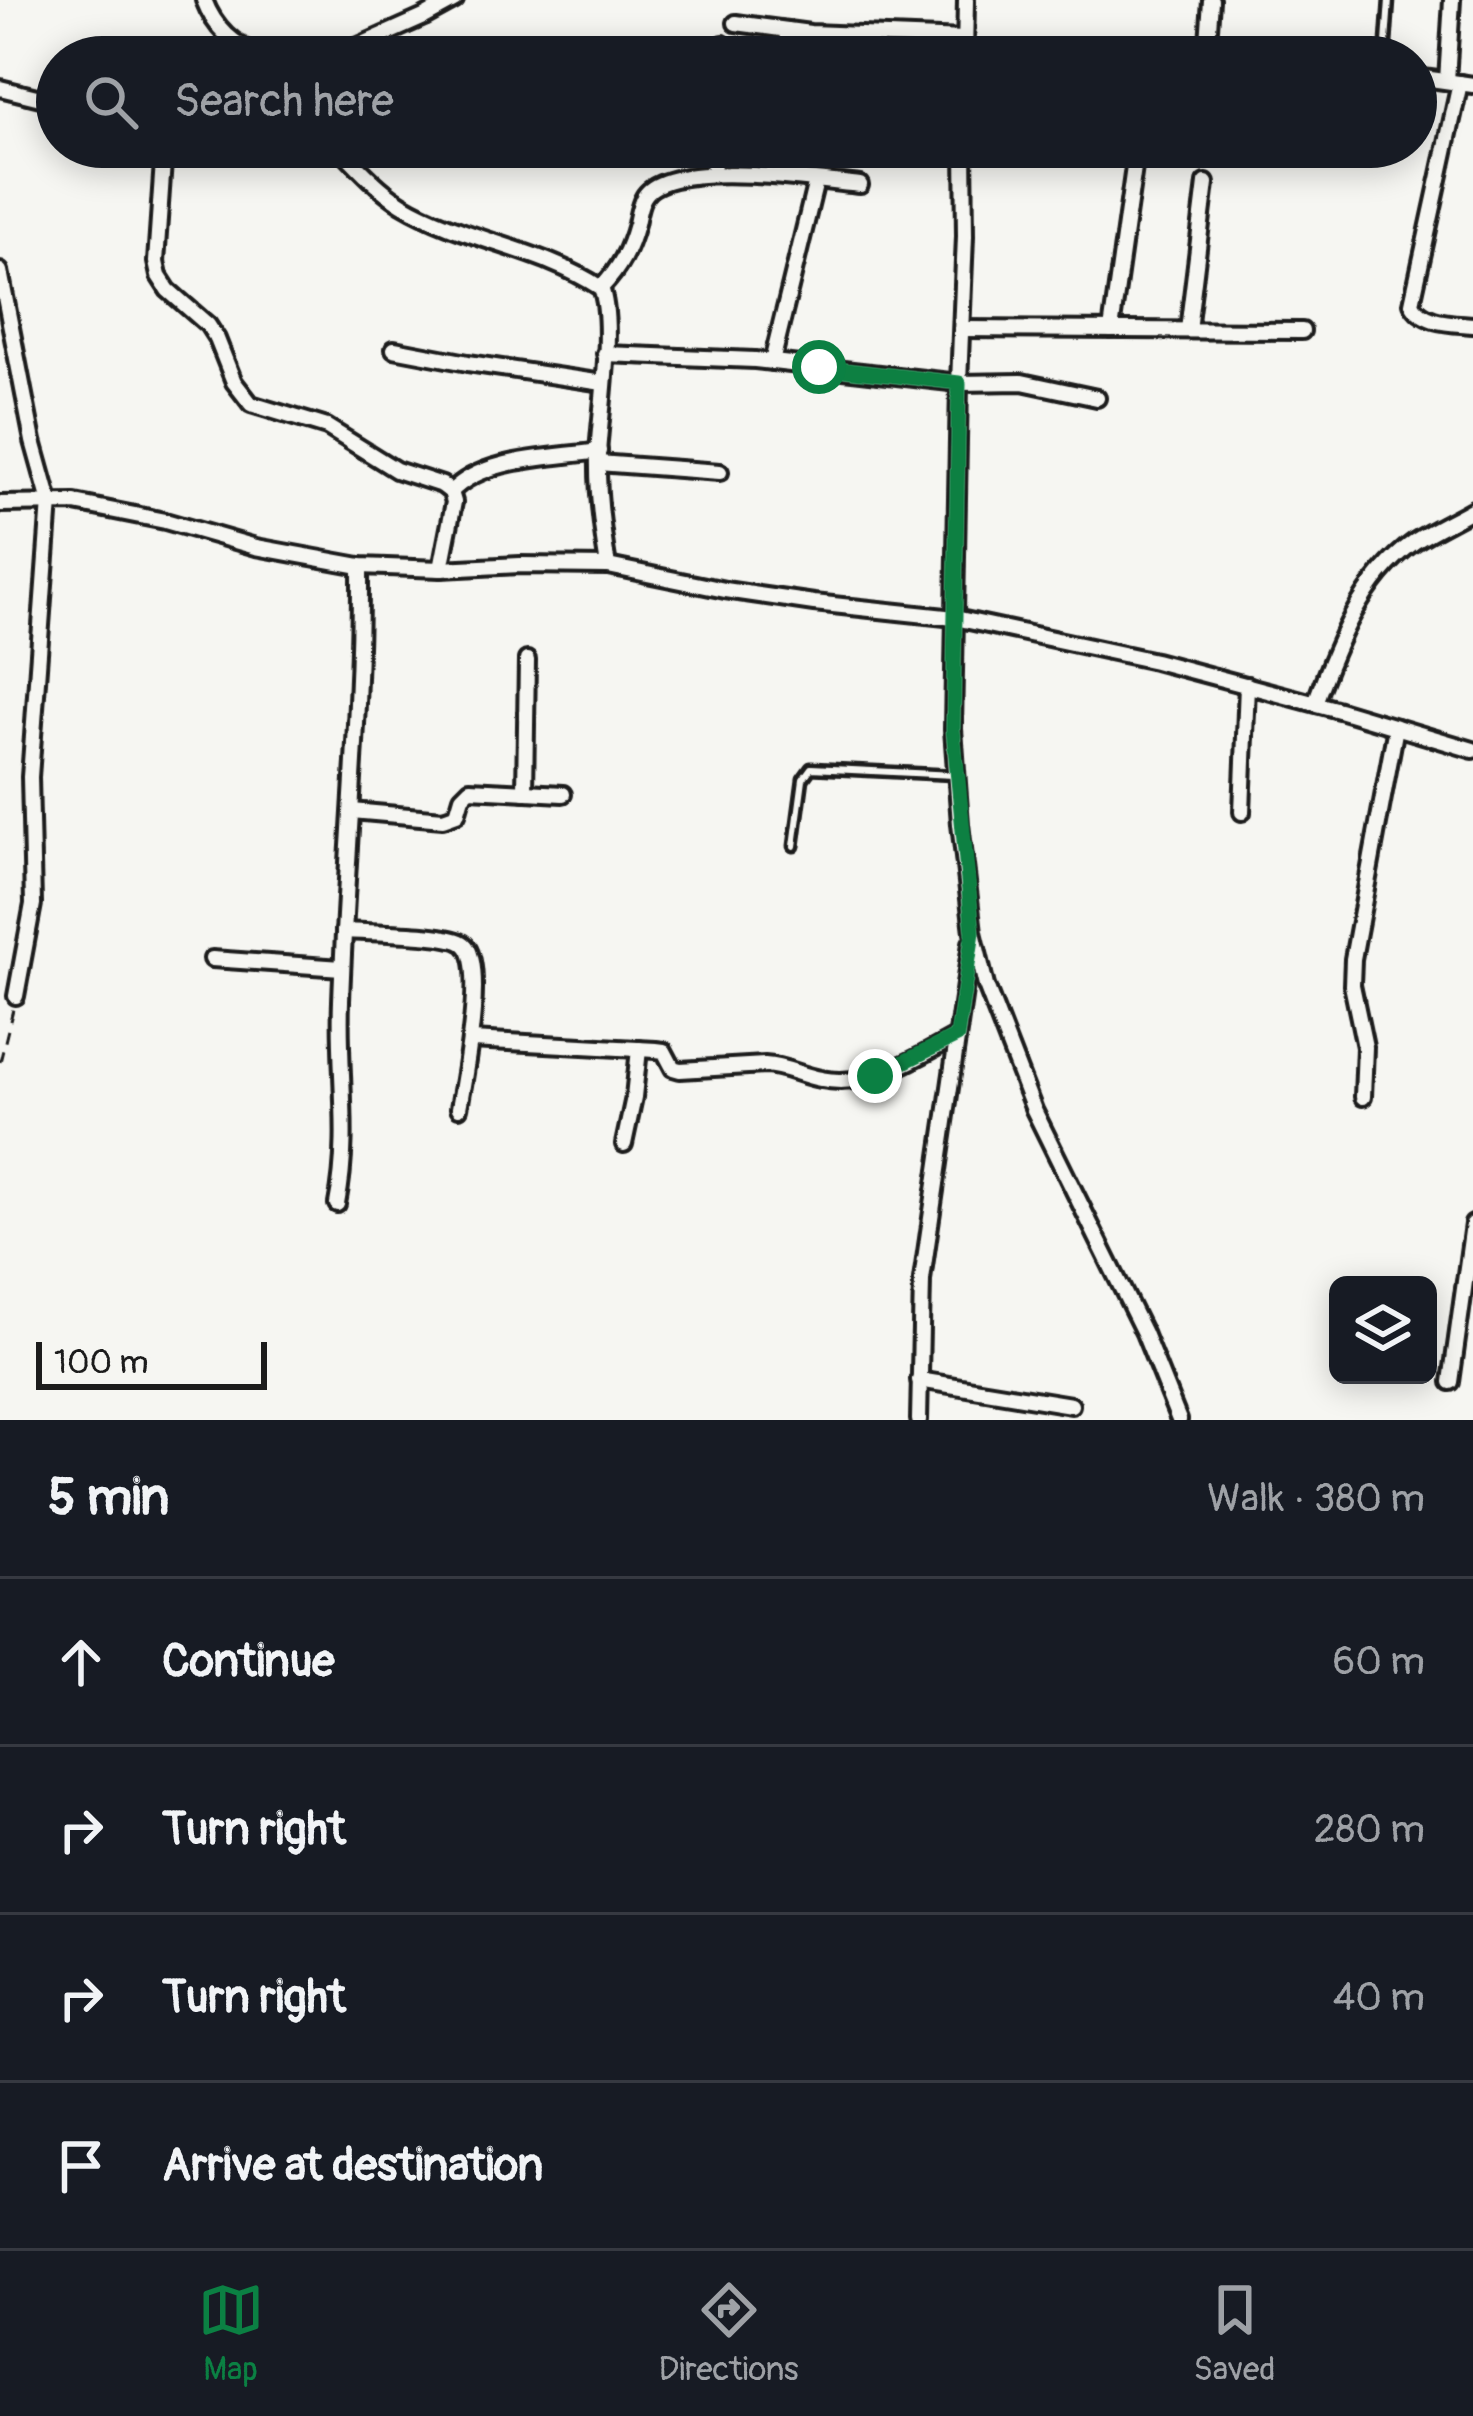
<!DOCTYPE html>
<meta charset="utf-8">
<style>
:root{--surface:#171b24;--page:#242831;--text:#f1f3f6;--muted:#9ea1a6;--line:#363941;--accent:#0b8043}
body{margin:0;font-family:Pangolin,sans-serif;background:var(--page);color:var(--text)}
.controls{position:absolute;right:36px;bottom:36px;display:grid;overflow:hidden;border-radius:18px;box-shadow:0 6px 30px #0003}
.controls button{width:108px;height:108px;display:grid;place-items:center;padding:0;border:0;border-bottom:3px solid var(--line);background:var(--surface);color:var(--text);font:60px sans-serif}
.scale{position:absolute;left:36px;bottom:30px;width:231px;box-sizing:border-box;padding-left:12px;border:6px solid #1c1c1c;border-top:0;font-size:33px;line-height:42px;white-space:nowrap;color:#1c1c1c;-webkit-text-stroke:9px #f6f6f2;paint-order:stroke}
.stop{position:absolute;width:36px;height:36px;margin:-27px;border:9px solid #0b8043;border-radius:50%;background:#fff}
.stop.end{background:#0b8043;border-color:#fff;box-shadow:0 3px 12px #0008}
.list{margin:0;padding:0;list-style:none}
h2{display:flex;justify-content:space-between;align-items:center;height:156px;margin:0;padding:0 48px;font-size:51px}
h2 small{font-size:39px;font-weight:400;color:var(--muted)}
.list li{display:grid;grid-template-columns:78px 1fr auto;gap:36px;align-items:center;box-sizing:border-box;height:168px;padding:0 48px;border-top:3px solid var(--line)}
.list b{display:block;font-size:45px;white-space:nowrap}
.list em{font-size:39px;font-style:normal;color:var(--muted)}
.icon{flex:none;width:66px;height:66px;fill:none;stroke:currentColor;stroke-width:2;stroke-linecap:round;stroke-linejoin:round}
.map{position:relative;flex:none;width:1473px;height:1420px;overflow:hidden}
.search{position:absolute;background:var(--surface);box-shadow:0 6px 30px #0003;left:36px;right:36px;top:36px;height:132px;display:flex;align-items:center;gap:30px;box-sizing:border-box;padding:0 42px;border-radius:66px;color:var(--muted);font-size:45px}
.sheet{height:828px;background:var(--surface)}
nav{display:flex;justify-content:space-around;align-items:center;box-sizing:border-box;height:168px;border-top:3px solid var(--line);background:var(--surface);font-size:33px;color:var(--muted)}
nav a{display:grid;justify-items:center;gap:6px}
nav .on{color:var(--accent)}
.map>svg:first-child{display:block}
</style>
<div class="map">
<svg width="1473" height="1420" viewBox="0 0 1473 1420">
<rect width="100%" height="100%" fill="#f6f6f2"/>
<filter id="ink" filterUnits="userSpaceOnUse"><feTurbulence type="fractalNoise" baseFrequency=".00833" numOctaves="2"/><feDisplacementMap in="SourceGraphic" scale="24" xChannelSelector="R" yChannelSelector="G"/><feConvolveMatrix kernelMatrix="1 2 1 2 8 2 1 2 1" color-interpolation-filters="sRGB"/></filter>
<g filter="url(#ink)">
<g fill="none" stroke-linecap="round" stroke-linejoin="round">
<defs>
<g id="service">
<path d="M1385 57 1389 0"/>
<path d="M794 846 803 779 811 768 954 775"/>
</g>
<g id="minor">
<path d="M204 0C215 29 233 44 261 57"/>
<path d="M736 23 810 33 965 39"/>
<path d="M334 57 424 17 455 0"/>
<path d="M722 57 723 44"/>
<path d="M786 57 787 30"/>
<path d="M965 57 966 0"/>
<path d="M1207 57 1211 0"/>
<path d="M1416 77 1473 85"/>
<path d="M1447 81 1452 0"/>
<path d="M1460 83 1412 303C1422 324 1452 323 1473 325"/>
<path d="M0 88 57 102"/>
<path d="M164 147 156 262 159 276 168 290 208 325 217 339 234 382 251 404 327 427 396 470 442 485 451 492 454 502 441 569"/>
<path d="M339 147C358 167 379 190 402 204 464 241 541 248 601 288 615 323 600 414 598 455 597 492 602 530 608 566"/>
<path d="M964 147 965 236 959 383 953 729 960 824 973 932 986 986 1034 1110 1144 1333 1179 1420"/>
<path d="M713 174 715 147"/>
<path d="M0 271 33 441 50 502 30 777 33 904 16 996"/>
<path d="M601 288C620 268 629 250 636 224 638 215 639 205 644 197 667 157 817 181 860 185"/>
<path d="M963 329 1302 331"/>
<path d="M1111 330 1134 167"/>
<path d="M1188 330 1206 183"/>
<path d="M394 349 468 363 603 383"/>
<path d="M605 354 755 360 959 383 1022 382 1097 398"/>
<path d="M772 362 816 181"/>
<path d="M598 463 720 472"/>
<path d="M451 492C483 457 554 458 599 451"/>
<path d="M0 504 75 503 165 521 256 547 360 566 441 569 520 565 608 566 725 590 814 603 955 618 1155 661 1339 710 1473 750"/>
<path d="M1315 703C1336 645 1362 579 1414 542 1432 530 1454 520 1473 509"/>
<path d="M525 792 527 660"/>
<path d="M352 811 443 819 457 814 462 797 470 789 563 794"/>
<path d="M1242 812 1247 685"/>
<path d="M344 931C367 933 450 932 464 944 487 963 464 1079 459 1108"/>
<path d="M212 959 342 968"/>
<path d="M471 1040 656 1050 664 1051 673 1068 680 1070 765 1065C785 1066 802 1076 821 1079 871 1089 916 1058 957 1036"/>
<path d="M1363 1097 1365 1047 1352 985 1353 959 1396 727"/>
<path d="M624 1144 634 1097 639 1049"/>
<path d="M337 1204C351 1136 338 1069 341 1001 346 856 361 712 360 566"/>
<path d="M919 1380 1071 1405"/>
<path d="M1451 1382 1473 1224"/>
<path d="M919 1420 922 1280 971 943"/>
</g>
</defs>
<use href="#service" stroke="#1c1c1c" stroke-width="15"/>
<use href="#minor" stroke="#1c1c1c" stroke-width="22"/>
<path stroke="#1c1c1c" stroke-width="3" stroke-dasharray="12 9" stroke-linecap="butt" d="M0 1062 13 1009"/>
<use href="#service" stroke="#f6f6f2" stroke-width="6"/>
<use href="#minor" stroke="#f6f6f2" stroke-width="14"/>
</g>
</g>
<g fill="none" stroke-linecap="round" stroke-linejoin="round" filter="url(#ink)">
<path stroke="#0b8043" stroke-width="15" d="M819 367 959 383 953 729 973 932 957 1036 875 1076"/>
</g>
</svg>
<div class="controls">
<button><svg class="icon" aria-label="layers" viewBox="0 0 24 24"><path d="M12 4l9 5-9 5-9-5zM3 14l9 5 9-5"/></svg></button>
</div>
<div class="scale">100 m</div>
<div class="stop" style="left:819px;top:367px"></div>
<div class="stop end" style="left:875px;top:1076px"></div>
<div class="search"><svg class="icon" aria-label="search" viewBox="0 0 24 24"><circle cx="10" cy="10" r="6"/><path d="M15 15l6 6"/></svg>Search here</div>
</div>
<section class="sheet">
<h2>5 min<small>Walk · 380 m</small></h2>
<ul class="list">
<li><svg class="icon" aria-label="ahead" viewBox="0 0 24 24"><path d="M12 20V5M6 11l6-6 6 6"/></svg><div><b>Continue</b></div><em>60 m</em></li>
<li><svg class="icon" aria-label="right" viewBox="0 0 24 24"><path d="M7 20v-9h11M14 6l5 5-5 5"/></svg><div><b>Turn right</b></div><em>280 m</em></li>
<li><svg class="icon" aria-label="right" viewBox="0 0 24 24"><path d="M7 20v-9h11M14 6l5 5-5 5"/></svg><div><b>Turn right</b></div><em>40 m</em></li>
<li><svg class="icon" aria-label="arrive" viewBox="0 0 24 24"><path d="M6 21V4h12l-3 4 3 4H6"/></svg><div><b>Arrive at destination</b></div></li>
</ul>
</section>
<nav>
<a class="on"><svg class="icon" aria-label="map" viewBox="0 0 24 24"><path d="M3 6l6-2 6 2 6-2v14l-6 2-6-2-6 2zM9 4v14M15 6v14"/></svg>Map</a>
<a><svg class="icon" aria-label="directions" viewBox="0 0 24 24"><path d="M12 3l9 9-9 9-9-9zM9 14v-3h6M13 9l2 2-2 2"/></svg>Directions</a>
<a><svg class="icon" aria-label="saved" viewBox="0 0 24 24"><path d="M7 4h10v16l-5-4-5 4z"/></svg>Saved</a>
</nav>
